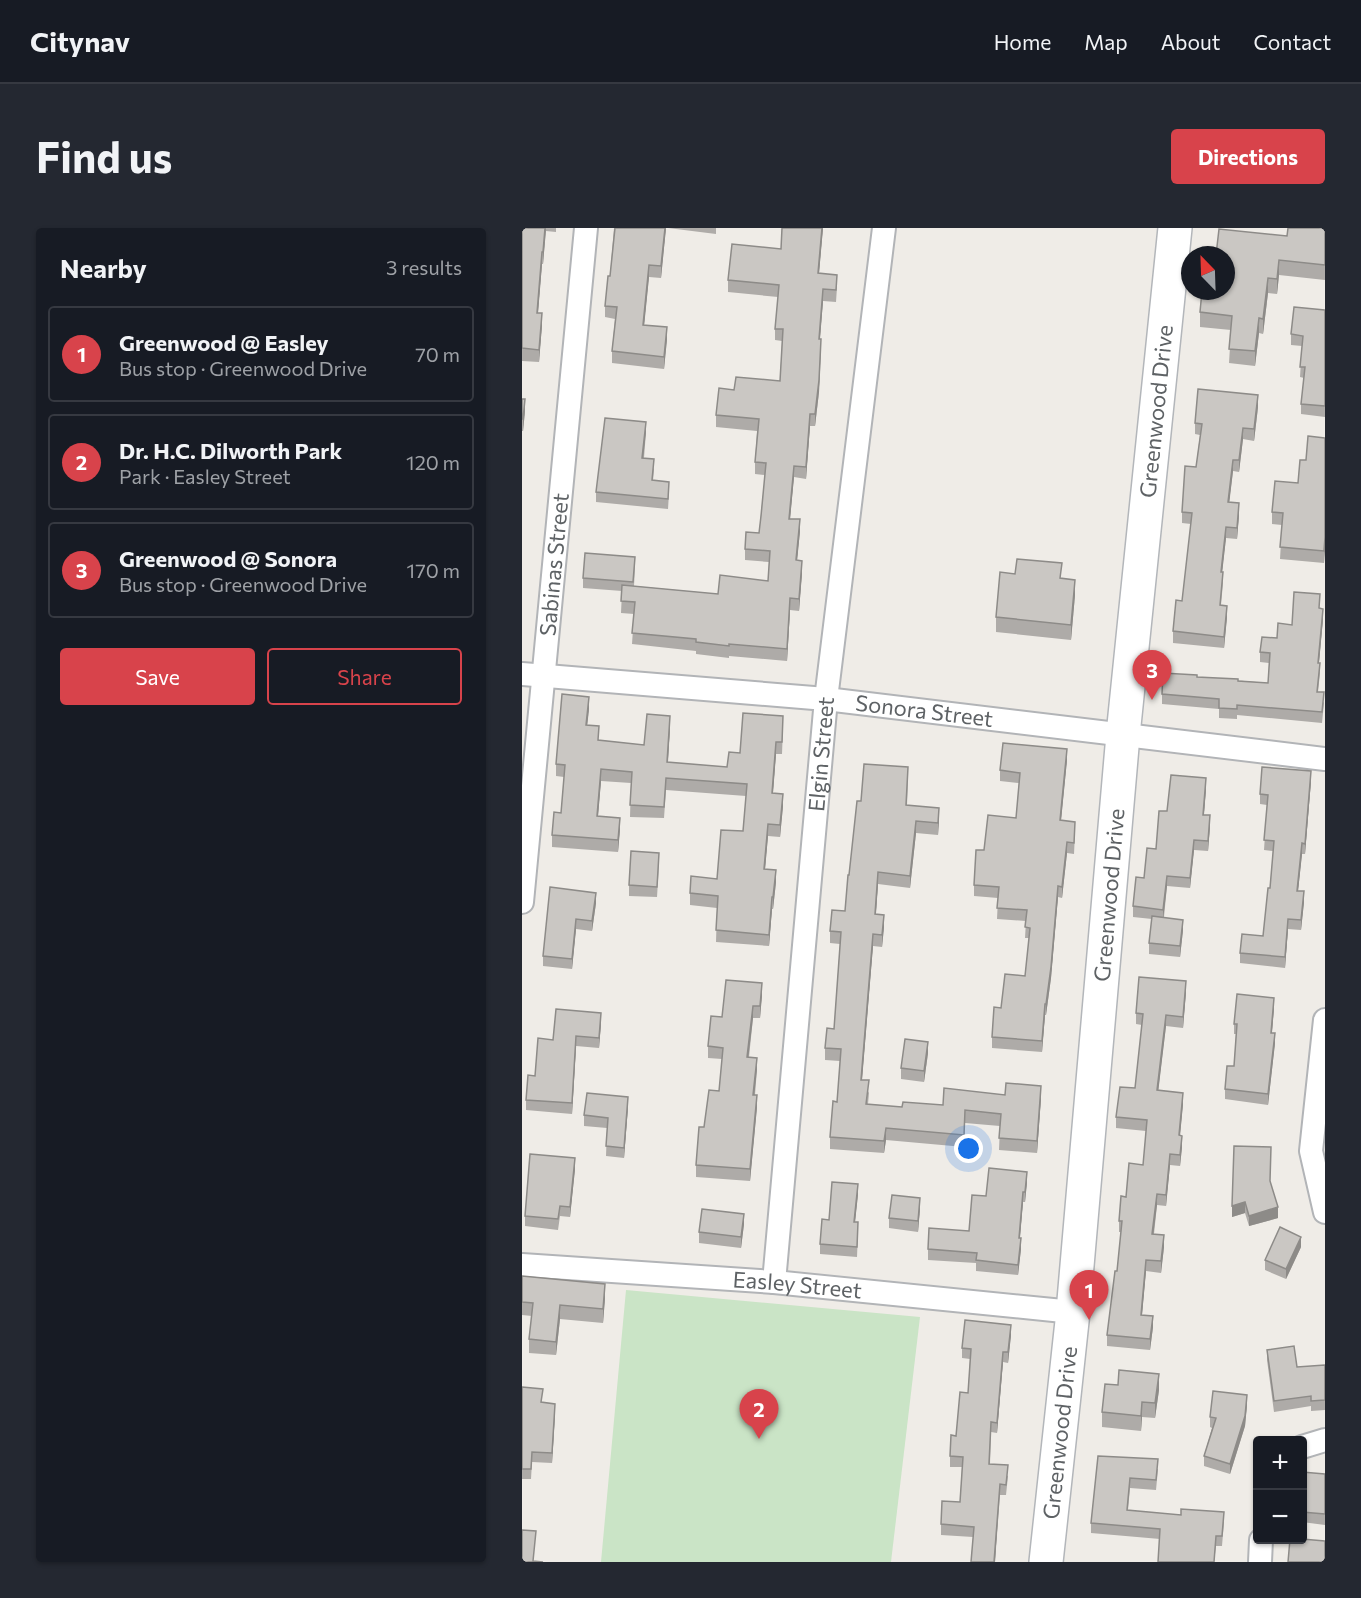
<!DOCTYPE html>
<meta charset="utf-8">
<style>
:root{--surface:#171b24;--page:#242831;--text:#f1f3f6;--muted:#9ea1a6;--line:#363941;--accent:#d8434b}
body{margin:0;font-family:Commissioner,sans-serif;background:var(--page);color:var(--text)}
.controls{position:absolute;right:18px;bottom:18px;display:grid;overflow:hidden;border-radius:6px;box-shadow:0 2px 4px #0004}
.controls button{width:54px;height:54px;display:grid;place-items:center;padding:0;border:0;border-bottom:2px solid var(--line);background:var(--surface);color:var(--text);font:30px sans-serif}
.compass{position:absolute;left:659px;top:18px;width:54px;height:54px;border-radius:50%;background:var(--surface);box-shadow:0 2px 4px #0004;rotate:337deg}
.you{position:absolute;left:447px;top:921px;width:21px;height:21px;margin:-15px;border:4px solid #fff;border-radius:50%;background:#1a73e8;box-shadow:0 0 0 9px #1a73e833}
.badge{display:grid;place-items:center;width:39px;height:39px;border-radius:50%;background:var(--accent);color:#fff;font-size:20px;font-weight:700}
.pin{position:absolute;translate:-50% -50px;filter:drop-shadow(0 2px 3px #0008)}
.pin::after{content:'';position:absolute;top:32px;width:21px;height:18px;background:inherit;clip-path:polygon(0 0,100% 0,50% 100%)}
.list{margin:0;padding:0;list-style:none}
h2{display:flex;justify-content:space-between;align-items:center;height:78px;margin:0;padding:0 24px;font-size:26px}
h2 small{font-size:20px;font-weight:400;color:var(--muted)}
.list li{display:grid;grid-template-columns:39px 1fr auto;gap:18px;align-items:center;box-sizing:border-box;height:96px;margin:0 12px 12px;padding:0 12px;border:2px solid var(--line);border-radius:6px}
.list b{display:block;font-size:22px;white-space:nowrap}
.list p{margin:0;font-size:20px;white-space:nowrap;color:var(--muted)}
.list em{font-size:20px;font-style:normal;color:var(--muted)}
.actions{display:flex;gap:12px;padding:18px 24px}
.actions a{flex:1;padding:14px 0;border:2px solid var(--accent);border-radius:6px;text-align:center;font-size:21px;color:var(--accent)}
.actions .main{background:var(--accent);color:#fff}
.map{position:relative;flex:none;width:803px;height:1334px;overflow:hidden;border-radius:6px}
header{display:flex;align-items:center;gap:36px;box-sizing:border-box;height:84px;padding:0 30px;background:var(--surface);border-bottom:2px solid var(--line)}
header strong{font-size:28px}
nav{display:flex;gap:33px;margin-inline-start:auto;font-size:21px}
.intro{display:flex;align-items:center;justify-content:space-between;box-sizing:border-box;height:144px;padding:0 36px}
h1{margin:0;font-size:42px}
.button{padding:15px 27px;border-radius:6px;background:var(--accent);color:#fff;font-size:21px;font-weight:700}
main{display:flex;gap:36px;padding:0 36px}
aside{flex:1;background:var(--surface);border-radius:6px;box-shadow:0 2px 4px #0004}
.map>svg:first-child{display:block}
</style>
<header>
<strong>Citynav</strong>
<nav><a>Home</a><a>Map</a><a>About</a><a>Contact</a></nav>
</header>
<div class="intro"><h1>Find us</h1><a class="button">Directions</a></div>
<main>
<aside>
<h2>Nearby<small>3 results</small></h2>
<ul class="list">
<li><span class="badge">1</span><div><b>Greenwood @ Easley</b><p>Bus stop · Greenwood Drive</p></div><em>70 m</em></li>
<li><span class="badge">2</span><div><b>Dr. H.C. Dilworth Park</b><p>Park · Easley Street</p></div><em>120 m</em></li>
<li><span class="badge">3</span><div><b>Greenwood @ Sonora</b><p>Bus stop · Greenwood Drive</p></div><em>170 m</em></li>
</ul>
<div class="actions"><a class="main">Save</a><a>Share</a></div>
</aside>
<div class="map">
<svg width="803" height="1334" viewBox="0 0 803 1334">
<rect width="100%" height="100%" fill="#efece7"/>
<path fill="#cae4c6" d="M104 1062 398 1089 369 1334H79Z"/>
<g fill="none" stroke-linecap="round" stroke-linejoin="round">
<defs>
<g id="minor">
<path id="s1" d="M0 446 304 471 803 531"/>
<path id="s2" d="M0 674 64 0"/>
<path d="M803 792 789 923 803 984"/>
<path id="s3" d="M0 1037 252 1054 551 1084"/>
<path id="s4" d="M252 1054 304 471 362 0"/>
<path d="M780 1219 803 1212"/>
<path d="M738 1334 739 1312"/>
</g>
<g id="secondary">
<path id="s5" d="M524 1334 551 1084 601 507 653 0"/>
</g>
</defs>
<use href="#minor" stroke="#b2b4b7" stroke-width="26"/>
<use href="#secondary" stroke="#b3b6ba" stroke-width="36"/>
<use href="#minor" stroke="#fff" stroke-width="22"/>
<use href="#secondary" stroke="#fff" stroke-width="33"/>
</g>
<g fill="#aeaba8">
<path d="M0 0H34V4L24 3 21 36H20L16 85 20 97 17 134 0 133Z"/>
<path d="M92 0H144L139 50 127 49 122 97 145 111 142 141 90 135V123L93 91 83 89V78L88 48Z"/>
<path d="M146 0H194V6Z"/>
<path d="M260 0H301L297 45 315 59 314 74 301 73 298 111 299 123 297 164 293 198H288L284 251 272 249 268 291 278 303 275 332 280 345 277 383 268 382 265 433 207 428V430L174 426V423L110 416 112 386 99 385 100 363 61 360V350L113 339 112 358 196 366 246 353 247 334 223 332V321L237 305 243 247 233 246V234L235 203 194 199V187L212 162 258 153 260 113 253 112V101L256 69 206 64V52L259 21Z"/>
<path d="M803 0V52L757 47 755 66 746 65 741 106 737 105 733 138 707 135 709 102 678 99V84L704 63 765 8Z"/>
<path d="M803 82V189L779 186V176L782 150 778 149 780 118 769 117V106Z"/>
<path d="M0 171 3 183 1 203H0Z"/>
<path d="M736 179 732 213 721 211 717 244 711 243 707 274 717 287 715 311 704 310 700 344 701 355 699 377 705 389 702 420 651 415V403L660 373 669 296 660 295V284L674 239 678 207 673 206V195Z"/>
<path d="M124 204 122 230 132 241 131 253 147 265 146 281 74 274V264Z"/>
<path d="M803 210 802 335 758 331 760 297 750 296V284L776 255 784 232Z"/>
<path d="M540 350 553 367 549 412 474 404V389Z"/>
<path d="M798 380 801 391 797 435 798 445 796 464 802 475 800 495 715 487V491L697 490V481L640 476V466L675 449 746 455 747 435 738 434V424L770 397Z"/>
<path d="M67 481 65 497 77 512 122 517 148 500 146 535 205 539 218 525 261 500 260 526H254L251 565 261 578 258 609 246 608 243 641 254 654 251 681H250L247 718 194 714 195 680 168 677V665L195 651 221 603 224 568 144 562 142 590 108 589 109 555 79 553 76 588 98 601 96 624 30 619V607L39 585 42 549 34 548V536Z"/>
<path d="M545 532 539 592 553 605 552 626 545 625 540 670 536 669 529 750 524 787H523L520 824 470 820V809L479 780 503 748 507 710H503L504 693 475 691 476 670 452 668V657L462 622 494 590 497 555 478 553V542Z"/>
<path d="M386 551 385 577 417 592 416 607 394 605 388 660 356 656 354 686 362 699 360 719 351 718 340 852 347 865 346 876 380 879 421 877 483 867 519 870 515 925 477 922 478 898 443 895 442 919 364 912 362 925 308 921V909L315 874 318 833 303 832V820L312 801 318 716 308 715V703L323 683 339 573Z"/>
<path d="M789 553 783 626H780L776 663 782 674 779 702 766 701 763 740 718 735V725L741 708 748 660 751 623 742 622 745 577 738 576V566Z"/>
<path d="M684 561 682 587 688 598 686 623 672 622 668 660 645 658 642 689 661 702 658 729 627 726V715L630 691 611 689V678L634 621 645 583Z"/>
<path d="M137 635 135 669 107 668V657Z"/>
<path d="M74 665V675L70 703 54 701 50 741 21 738V728Z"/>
<path d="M664 764 661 800 644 798 636 863 661 876 658 907 660 919 658 938 648 937 644 978 635 977 632 1006 642 1019 639 1045 624 1043 620 1087 631 1099 628 1122 585 1118V1107L595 1043 599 1004H597V993L604 969 621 937 624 903 594 900V889L613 860 620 797 614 796V785Z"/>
<path d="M240 767 238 790H231L227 829 235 841 233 867 235 879 228 953 174 949V937L182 899 197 863 200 831 186 830V818L200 789Z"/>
<path d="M752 780 750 805 753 815 746 877 703 871V861L712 838 714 806H712V796Z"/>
<path d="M79 795 77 820 54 818 50 886 4 882V872L13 848 31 812Z"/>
<path d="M406 825 402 854 379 851V840Z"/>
<path d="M106 879 102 930 84 928 85 900 62 898V887Z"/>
<path d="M53 941 48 989 38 988 36 1002 3 998V988Z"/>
<path d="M505 954 503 974H501L498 1010 499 1021 496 1047 454 1043V1035L406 1032V1021L447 1003Z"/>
<path d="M748 954 756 990 727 998 723 985 710 989V978Z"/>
<path d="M336 966 333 994 336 1004 335 1029 298 1026V1016L307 992Z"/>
<path d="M398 980 396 1004 367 1000V990Z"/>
<path d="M222 996 219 1020 177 1015V1004Z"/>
<path d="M779 1019 764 1051 743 1042V1032Z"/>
<path d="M0 1048 83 1070 81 1095 38 1091 34 1127 7 1125V1111L10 1088 0 1087Z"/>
<path d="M489 1107 486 1135 481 1134 475 1205 469 1204 468 1236 486 1248 484 1267H478L473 1334H449L451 1309 419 1307V1296L438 1274 440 1239H428V1228L446 1165 448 1131 440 1130V1120Z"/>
<path d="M745 1122 775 1139 803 1137V1182L789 1183V1178L752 1184 745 1132Z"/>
<path d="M596 1157 637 1162 633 1190 620 1189 619 1203 580 1199V1184Z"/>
<path d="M0 1159 20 1174 33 1186 30 1235 10 1234 9 1251H0Z"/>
<path d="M725 1177 723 1198 708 1246 682 1238V1228L690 1200 688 1199V1189Z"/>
<path d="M576 1228 636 1241 634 1262 608 1260 606 1282 702 1294 700 1318H694L692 1334H636L638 1311 569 1305V1295Z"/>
<path d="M780 1244 803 1246V1297L780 1294Z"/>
</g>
<g fill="#8d8b88">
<path d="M23 0H24L21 36V24Z"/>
<path d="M143 0H144L139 50V38Z"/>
<path d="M300 0H301L296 57V45Z"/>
<path d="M20 24V36L15 97V85Z"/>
<path d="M757 32V47L755 66V51Z"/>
<path d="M127 37V49L121 109V97Z"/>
<path d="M746 50V65L741 106V91Z"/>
<path d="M301 61V73L297 122V111Z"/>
<path d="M20 85V97L17 134V122Z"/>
<path d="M737 90V105L733 138V123Z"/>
<path d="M145 99V111L142 141V129Z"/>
<path d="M299 111 297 164 293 198V186Z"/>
<path d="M736 167V179L732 213V201Z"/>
<path d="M3 171V183L1 203V191Z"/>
<path d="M288 186V198L284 251V239Z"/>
<path d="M124 194V204L120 240V230Z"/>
<path d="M721 200V211L717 244V232Z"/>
<path d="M711 232V243L706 286V274Z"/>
<path d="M272 238V249L267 302V291Z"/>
<path d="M717 275V287L715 311V300Z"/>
<path d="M278 291V303L274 344V332Z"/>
<path d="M704 299V310L699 355V344Z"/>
<path d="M803 309V322L802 335V323Z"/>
<path d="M280 333V345L277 383V371Z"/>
<path d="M553 352V367L549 412V397Z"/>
<path d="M268 370V382L265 433V421Z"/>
<path d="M705 378V389L702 420V409Z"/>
<path d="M801 381V391L796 445V435Z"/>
<path d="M67 469V481L64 509V497Z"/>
<path d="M148 488V500L145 546V534Z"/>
<path d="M254 514V526L250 577V565Z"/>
<path d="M545 521V532L538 603V592Z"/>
<path d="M79 541V553L75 600V588Z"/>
<path d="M789 543V553L783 626V616Z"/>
<path d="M684 550V561L681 597V587Z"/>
<path d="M261 566V578L258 609V597Z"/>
<path d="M417 580V592L416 607V595Z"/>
<path d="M688 587V598L686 623V613Z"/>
<path d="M98 590V601L96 624V612Z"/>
<path d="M394 593V605L388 660V648Z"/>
<path d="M246 596V608L242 653V641Z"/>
<path d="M672 612V622L668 660V650Z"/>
<path d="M545 614V625L540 670V659Z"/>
<path d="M780 615V626L775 673V663Z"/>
<path d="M254 642V654L251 681V669Z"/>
<path d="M356 644V656L353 698V686Z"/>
<path d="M645 648V658L641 692V682Z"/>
<path d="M536 658V669L529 750 524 787V776Z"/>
<path d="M782 663V674L779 702V692Z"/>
<path d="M74 665V675L70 703V693Z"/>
<path d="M250 669V681L247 718V707Z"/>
<path d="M362 687V699L360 719V707Z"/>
<path d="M54 691V701L50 741V731Z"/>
<path d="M766 691V701L763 740V729Z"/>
<path d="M661 692V702L658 729V718Z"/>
<path d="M351 706V718L339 864V852Z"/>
<path d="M664 753V764L661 800V789Z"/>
<path d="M240 755V767L238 790V778Z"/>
<path d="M752 770V780L749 815V805Z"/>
<path d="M523 776V787L520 824V813Z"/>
<path d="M231 778V790L225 840V829Z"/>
<path d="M79 785V795L77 820V810Z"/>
<path d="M644 787V798L635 874V862Z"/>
<path d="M753 805V815L746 877V866Z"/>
<path d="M54 808V818L50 886V875Z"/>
<path d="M406 814V825L402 854V843Z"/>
<path d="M235 830V841L231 879V867Z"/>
<path d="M519 858V870L515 925V913Z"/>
<path d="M661 865V876L657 918V907Z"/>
<path d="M235 867V879L228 953V941Z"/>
<path d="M106 869V879L102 930V920Z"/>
<path d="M364 900V912L362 925V913Z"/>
<path d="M660 908V919L658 938V927Z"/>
<path d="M648 926V937L644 978V967Z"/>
<path d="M53 930V941L48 989V979Z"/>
<path d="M505 944V954L503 974V964Z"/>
<path d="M336 956V966L332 1004V994Z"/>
<path d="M501 964V974L497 1020V1010Z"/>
<path d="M635 966V977L630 1017V1006Z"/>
<path d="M398 970V980L396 1004V993Z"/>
<path d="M723 974V985L710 989V978Z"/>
<path d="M756 979V990L727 998V988Z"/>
<path d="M222 986V996L219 1020V1009Z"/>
<path d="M642 1007V1019L639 1045V1033Z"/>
<path d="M779 1009V1019L764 1051V1041Z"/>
<path d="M499 1010V1021L496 1047V1037Z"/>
<path d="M624 1032V1043L619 1098V1087Z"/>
<path d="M83 1056V1070L81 1095V1081Z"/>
<path d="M38 1077V1091L34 1127V1114Z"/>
<path d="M631 1088V1099L628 1122V1111Z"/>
<path d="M489 1097V1107L486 1135V1124Z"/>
<path d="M481 1124V1134L475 1205V1195Z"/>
<path d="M637 1146V1162L633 1190V1175Z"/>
<path d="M725 1167V1177L723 1198 708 1246V1236Z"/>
<path d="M620 1174V1189L619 1203V1188Z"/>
<path d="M33 1176V1186L30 1235V1225Z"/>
<path d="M478 1256 473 1334H472Z"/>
</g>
<g fill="#cac7c3" stroke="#8d8b88" stroke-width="1.5">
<path d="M0 0H23L21 24H20L15 85H20L17 122 0 120Z"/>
<path d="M93 0H143L139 38 127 37 121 97 145 99 142 129 90 123 95 79 83 78 86 48H88Z"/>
<path d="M260 0H300L296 45 315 47 314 62 301 61 297 111H299L297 152 293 186H288L284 239 272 238 267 291H278L274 332 280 333 277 371 268 370 265 421 207 416V418L174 414V411L110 405 113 374 99 373 100 357 196 366 198 347 246 353 248 323 223 321 224 304 237 305 239 288 244 235 233 234 237 191 194 187 197 160 212 162 214 149 258 153 261 101H253L257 57 206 52 210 16 259 21Z"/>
<path d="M766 0H803V37L757 32 755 51 746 50 741 91 737 90 733 123 707 121 710 88 678 84 680 63H704V27H694L697 1 765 8Z"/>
<path d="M772 79 803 82V178L779 176 783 139H778L781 108 769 106Z"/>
<path d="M676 161 736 167 732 201 721 200 717 232H711L706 274 717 275 715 300 704 299 699 344H701L698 377 705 378 702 409 651 403 654 372 660 373 670 285 660 284 663 238 674 239 680 196 673 195Z"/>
<path d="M0 171H3L1 191H0Z"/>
<path d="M83 190 124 194 120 230 132 231 130 252 147 254 146 271 74 264Z"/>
<path d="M786 208 803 210V309L802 323 758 319 761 285 750 284 753 253 776 255 778 232H784Z"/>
<path d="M63 325 113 329 111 354 61 350Z"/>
<path d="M495 331 540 335 538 350 553 352 549 397 474 389 478 344 493 346Z"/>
<path d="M772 364 798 366 797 380 801 381 796 435H798L795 464H802L800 484 715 477V481L697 480V471L640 466 641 445 675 447V449L716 451V453L746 455 748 425 738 424 740 409 755 410 756 395 770 397Z"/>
<path d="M40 466 67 469 64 497 77 498 76 512 122 517 125 486 148 488 145 534 205 539 207 524 218 525 221 485 261 488 260 514H254L250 565 261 566 258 597 246 596 242 641 254 642 251 669H250L247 707 194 702 196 668 168 665 169 648 195 651 199 602 221 603 225 556 144 550 142 579 108 577 110 544 79 541 75 588 98 590 96 612 30 607 32 584 39 585 43 537 34 536Z"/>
<path d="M481 515 545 521 538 592 553 594 552 615 545 614 540 659 536 658 529 739 524 776H523L520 813 470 809 472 779 479 780 483 746 503 748 508 700 503 699 505 682 475 680 477 659 452 657 454 622H462L466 587 494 590 498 545 478 542Z"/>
<path d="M342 536 386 539 384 577 417 580 416 595 394 593 388 648 356 644 353 686 362 687 360 707 351 706 339 852H347L344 876 380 879 381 874 421 877 422 860 483 867 484 855 519 858 515 913 477 910 479 886 443 882 442 907 364 900 362 913 308 909 311 873 315 874 319 821 303 820 305 800 312 801 319 704 308 703 310 682 323 683 326 647H327L335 573H339Z"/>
<path d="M740 539 789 543 783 616 780 615 775 663H782L779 692 766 691 763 729 718 725 720 706 741 708 746 660H748L752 613 742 612 746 567 738 566Z"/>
<path d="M649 547 684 550 681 587H688L686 613 672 612 668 650 645 648 641 682 611 678 614 649 622 650 625 620 634 621 637 583H645Z"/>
<path d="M109 623 137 625 135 659 107 657Z"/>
<path d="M28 659 74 665 70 693 54 691 50 731 21 728Z"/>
<path d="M630 688 661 692 658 718 627 715Z"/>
<path d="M617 749 664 753 661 789 644 787 635 862 661 865 657 907 660 908 658 927 648 926 644 967 635 966 630 1006 642 1007 639 1033 624 1032 619 1087 631 1088 628 1111 585 1107 593 1043H595L600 993H597L599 968 604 969 607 935 621 937 625 892 594 889 598 859 613 860 621 786 614 785Z"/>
<path d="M204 752 240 755 238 778H231L225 829 235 830 231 867H235L228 941 174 937 177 899H182L187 862 197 863 201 820 186 818 189 788 200 789Z"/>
<path d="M715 766 752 770 749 805H753L746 866 703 861 705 838H712L715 796H712Z"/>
<path d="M34 781 79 785 77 810 54 808 50 875 4 872 6 847 13 848 16 810 31 812Z"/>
<path d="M383 811 406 814 402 843 379 840Z"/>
<path d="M65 865 106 869 102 920 84 918 86 890 62 887Z"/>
<path d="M712 918 749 919 748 953 756 979 727 988 723 974 710 978Z"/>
<path d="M8 926 53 930 48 979 38 978 36 991 3 988Z"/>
<path d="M467 940 505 944 503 964H501L497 1010H499L496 1037 454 1032 455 1025 406 1021 407 1000 447 1003 450 967 464 968Z"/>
<path d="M310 954 336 956 332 994H336L335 1019 298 1016 300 991 307 992Z"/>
<path d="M370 967 398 970 396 993 367 990Z"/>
<path d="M180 981 222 986 219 1009 177 1004Z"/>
<path d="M758 999 779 1009 764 1041 743 1032Z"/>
<path d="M0 1048 83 1056 81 1081 38 1077 34 1114 7 1111 11 1075 0 1074Z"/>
<path d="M443 1092 489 1097 486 1124H481L475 1195 469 1194 467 1236 486 1237 484 1257 478 1256 472 1334H449L452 1299 419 1296 420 1273 438 1274 441 1229 428 1228 429 1207 434 1208 438 1164 446 1165 449 1121 440 1120Z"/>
<path d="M772 1118 775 1139 803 1137V1172L789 1173V1168L752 1173 745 1122Z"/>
<path d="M597 1142 637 1146 633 1175 620 1174 619 1188 580 1184 583 1156 596 1157Z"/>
<path d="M0 1159 21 1161 19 1174 33 1176 30 1225 10 1224 9 1241H0Z"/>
<path d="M691 1163 725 1167 723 1188 708 1236 682 1228 694 1190 688 1189Z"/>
<path d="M576 1228 636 1231 634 1252 608 1250 605 1282 659 1287V1281L702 1284 700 1308H694L692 1334H636L638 1301 569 1295Z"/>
<path d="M780 1244 803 1246V1286L780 1284Z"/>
<path d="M0 1302 14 1303 11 1333 21 1334H0Z"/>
<path d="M768 1311H780L803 1313V1334H766Z"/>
</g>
<g text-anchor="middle" stroke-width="4.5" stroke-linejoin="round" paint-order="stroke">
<g font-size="22" fill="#5e6265" stroke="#fff">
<text dy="8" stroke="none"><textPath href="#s5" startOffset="1156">Greenwood Drive</textPath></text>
<text dy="8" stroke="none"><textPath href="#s2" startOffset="339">Sabinas Street</textPath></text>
<text dy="8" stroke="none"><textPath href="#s1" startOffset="404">Sonora Street</textPath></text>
<text dy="8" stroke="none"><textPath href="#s4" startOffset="530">Elgin Street</textPath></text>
<text dy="8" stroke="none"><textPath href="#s5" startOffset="670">Greenwood Drive</textPath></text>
<text dy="8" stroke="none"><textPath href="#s3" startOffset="276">Easley Street</textPath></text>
<text dy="8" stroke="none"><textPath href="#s5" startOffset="130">Greenwood Drive</textPath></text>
</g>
</g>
</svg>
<div class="controls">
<button>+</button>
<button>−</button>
</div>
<svg class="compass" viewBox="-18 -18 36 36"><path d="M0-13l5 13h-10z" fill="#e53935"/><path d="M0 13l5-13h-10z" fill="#9ea1a6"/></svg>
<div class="you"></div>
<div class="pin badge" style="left:567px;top:1092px">1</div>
<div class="pin badge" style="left:237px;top:1211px">2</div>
<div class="pin badge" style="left:630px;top:472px">3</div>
</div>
</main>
